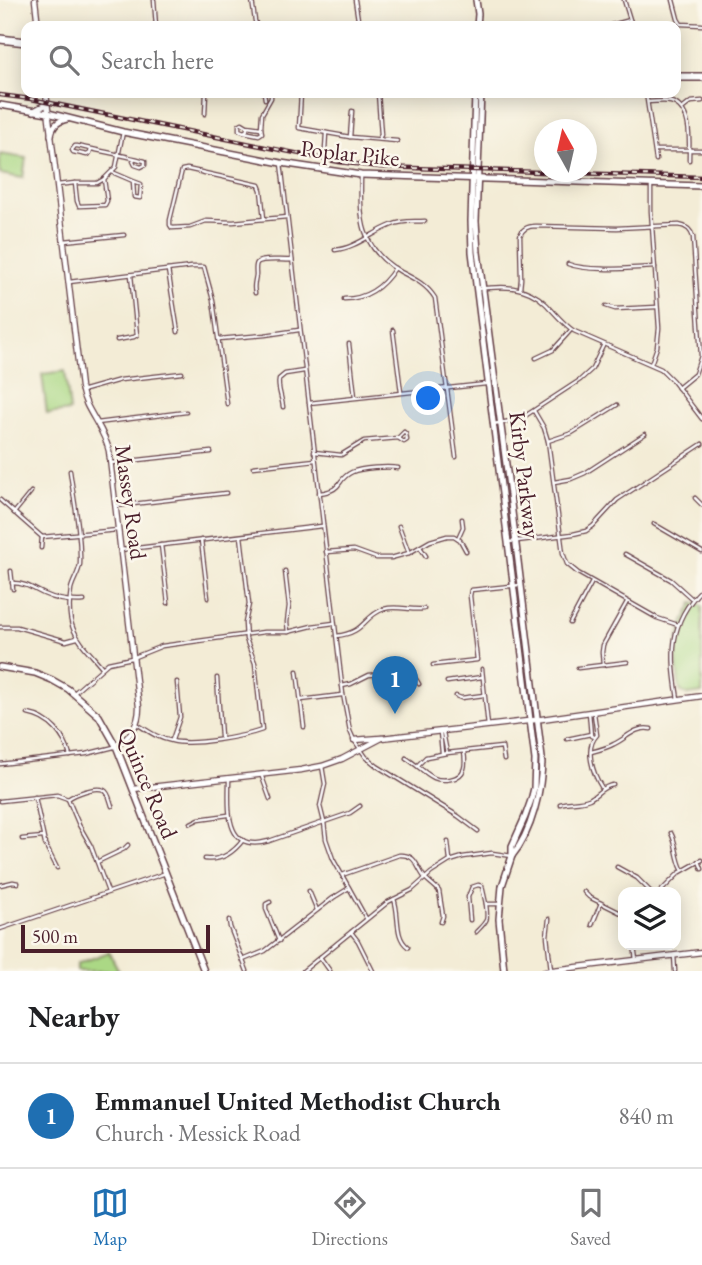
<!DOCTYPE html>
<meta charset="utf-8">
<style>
:root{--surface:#fff;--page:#f6f6f6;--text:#202124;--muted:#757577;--line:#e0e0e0;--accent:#1f6fb2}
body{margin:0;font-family:"EB Garamond",serif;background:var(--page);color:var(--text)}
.controls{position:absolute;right:21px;bottom:21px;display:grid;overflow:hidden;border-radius:14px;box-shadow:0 4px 18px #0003}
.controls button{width:63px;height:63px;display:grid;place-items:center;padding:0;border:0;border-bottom:2px solid var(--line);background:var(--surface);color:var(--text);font:35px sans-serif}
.compass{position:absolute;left:534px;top:119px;width:63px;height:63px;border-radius:50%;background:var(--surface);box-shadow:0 4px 18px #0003;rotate:352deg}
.scale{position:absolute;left:21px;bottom:18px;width:189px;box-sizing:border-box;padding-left:7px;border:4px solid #4a1f2b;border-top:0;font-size:19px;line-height:24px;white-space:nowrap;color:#4a1f2b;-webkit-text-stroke:5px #fbf7ec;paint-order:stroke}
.you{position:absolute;left:429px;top:399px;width:24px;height:24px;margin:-18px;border:5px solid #fff;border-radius:50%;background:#1a73e8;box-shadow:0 0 0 10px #1a73e833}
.badge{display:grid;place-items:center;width:46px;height:46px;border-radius:50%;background:var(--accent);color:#fff;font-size:23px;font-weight:700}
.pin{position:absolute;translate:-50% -58px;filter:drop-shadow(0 2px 4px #0008)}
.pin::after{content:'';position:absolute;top:37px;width:24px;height:21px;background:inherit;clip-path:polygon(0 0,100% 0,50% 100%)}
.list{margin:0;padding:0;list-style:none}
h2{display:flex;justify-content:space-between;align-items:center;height:91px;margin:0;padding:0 28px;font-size:30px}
h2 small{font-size:23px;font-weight:400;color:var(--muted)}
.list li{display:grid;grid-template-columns:46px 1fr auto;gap:21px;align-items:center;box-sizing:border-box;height:105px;padding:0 28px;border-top:2px solid var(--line)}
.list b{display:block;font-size:26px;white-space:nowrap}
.list p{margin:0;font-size:23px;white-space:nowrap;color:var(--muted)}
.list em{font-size:23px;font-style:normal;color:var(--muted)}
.icon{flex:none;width:38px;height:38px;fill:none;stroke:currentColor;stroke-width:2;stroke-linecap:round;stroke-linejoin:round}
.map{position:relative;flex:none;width:702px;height:971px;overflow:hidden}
.search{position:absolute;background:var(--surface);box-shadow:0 4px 18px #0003;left:21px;right:21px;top:21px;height:77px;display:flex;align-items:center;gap:18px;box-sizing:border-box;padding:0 24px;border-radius:14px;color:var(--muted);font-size:26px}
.sheet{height:196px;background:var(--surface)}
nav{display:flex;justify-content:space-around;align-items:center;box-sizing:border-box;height:98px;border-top:2px solid var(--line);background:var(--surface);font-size:19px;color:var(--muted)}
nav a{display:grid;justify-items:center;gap:4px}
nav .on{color:var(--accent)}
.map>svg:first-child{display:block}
</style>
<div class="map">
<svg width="702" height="971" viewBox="0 0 702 971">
<rect width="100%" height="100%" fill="#fbf7ec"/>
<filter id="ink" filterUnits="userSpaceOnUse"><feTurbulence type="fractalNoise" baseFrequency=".0143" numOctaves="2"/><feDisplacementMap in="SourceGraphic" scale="14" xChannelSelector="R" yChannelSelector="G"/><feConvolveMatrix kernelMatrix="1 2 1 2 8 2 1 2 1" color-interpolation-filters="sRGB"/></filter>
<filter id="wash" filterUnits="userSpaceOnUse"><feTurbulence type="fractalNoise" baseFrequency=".00686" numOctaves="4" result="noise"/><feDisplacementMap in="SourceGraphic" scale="28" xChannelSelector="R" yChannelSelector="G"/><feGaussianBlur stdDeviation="1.57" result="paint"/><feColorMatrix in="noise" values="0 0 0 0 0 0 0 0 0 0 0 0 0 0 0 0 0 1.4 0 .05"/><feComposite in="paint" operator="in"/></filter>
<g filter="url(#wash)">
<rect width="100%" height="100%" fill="#f3ecd6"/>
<g fill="#abd885" stroke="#7a7c58" stroke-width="2">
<path d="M0 154 26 158 23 178 0 174Z"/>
<path d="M65 371 70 411 47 414 42 374Z"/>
<path d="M693 603 702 606V693L688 695 680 691C674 652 674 638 693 603Z"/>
<path d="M109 952 119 971H77V964Z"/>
</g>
</g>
<g filter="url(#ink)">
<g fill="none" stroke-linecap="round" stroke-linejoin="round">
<defs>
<g id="minor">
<path d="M154 0 156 26"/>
<path d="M252 0 255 21 257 26"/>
<path d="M355 0 359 26"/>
<path d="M624 0 632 26"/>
<path d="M673 0 678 19 681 24 702 25"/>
<path d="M608 26 630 20"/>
<path d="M264 93 265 99"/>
<path d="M301 93 299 128 350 137 397 141"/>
<path d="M378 93 381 135 379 138"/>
<path d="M646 93 656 160"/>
<path d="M648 102C655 102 664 100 671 102 693 108 689 143 689 160"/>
<path d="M682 109 691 102 702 101"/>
<path d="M205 114 206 93"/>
<path d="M247 126V130L244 132 239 130V125L242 123 247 126 261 128 262 114 271 98V93"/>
<path d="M244 132 259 135 262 133 261 128"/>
<path d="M350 137 352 111"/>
<path d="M91 149 90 153 87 155 73 152 72 150 75 146H77C100 151 123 155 145 161V165L141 167 135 165 133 161 134 159"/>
<path d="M325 150 326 133"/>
<path d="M655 150H702"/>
<path d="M281 163 343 694 350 731 354 740 366 757 377 766 458 816 478 831"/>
<path d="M112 172 133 181 134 197 140 198 141 184 133 181"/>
<path d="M361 177C360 219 360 249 401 272 415 279 427 285 435 298L456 457"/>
<path d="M75 183 77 201 79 206 105 205 107 201 104 179"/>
<path d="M57 185 75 183H97L104 179 116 167 123 132"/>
<path d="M264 219 261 190 259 185 187 169 182 170 170 220V225L172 228 190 227 206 221 233 222 287 217"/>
<path d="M64 241 124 235"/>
<path d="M335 250C356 248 373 232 392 225 403 220 414 222 425 221"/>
<path d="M568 264C589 272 631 268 655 267"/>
<path d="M168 270 178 332"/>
<path d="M69 282 191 267H204L213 300 227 404"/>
<path d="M476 289C501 286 526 284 546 304 555 313 563 324 574 331L661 369 673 381 702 419"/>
<path d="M520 289 521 279 520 236C522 228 528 226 536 226L617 228 679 225C686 226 691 230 693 237L701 356 695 374 678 388"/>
<path d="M255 293C253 286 255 282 256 275 256 272 255 266 257 263 261 258 284 261 292 260"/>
<path d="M344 299C367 299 383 287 395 268"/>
<path d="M606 306 615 309 657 307"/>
<path d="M393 330 401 392"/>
<path d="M219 339 265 335 299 330"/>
<path d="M117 340 134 337 137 335 131 275"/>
<path d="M349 344 355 397"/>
<path d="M536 358 553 350 571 330"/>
<path d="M651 364 657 347 659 328 651 211V184"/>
<path d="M81 391 120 380 182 373"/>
<path d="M309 403 486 384"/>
<path d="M283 407C282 397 277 388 279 379L285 374 304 371"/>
<path d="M534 411 544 428 548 441 563 553 567 564 578 573 657 618 678 625"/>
<path d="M97 423 186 412"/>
<path d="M493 424 511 421 522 418 580 380 592 369 603 346"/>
<path d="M548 441 572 433 617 405"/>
<path d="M314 452 341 455 364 441 398 438 404 432 406 434 407 440 404 442 398 438"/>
<path d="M111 463 211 452"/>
<path d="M253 467 315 460"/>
<path d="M70 471C74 501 81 533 80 564 79 573 73 580 71 589 65 630 77 638 102 667"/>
<path d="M554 482 571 479 585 473 645 434"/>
<path d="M319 493C345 490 335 480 352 472 361 468 388 466 398 468"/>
<path d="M695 498 702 505"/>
<path d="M0 500 42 537 118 530"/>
<path d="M116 506 226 493"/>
<path d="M14 513 31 492"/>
<path d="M654 524 702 552"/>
<path d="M399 526 409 553"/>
<path d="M458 538 463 527 462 519"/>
<path d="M201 540 208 598"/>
<path d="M509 542 573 534 586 531 593 526 617 500 702 444"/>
<path d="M161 545 168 603"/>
<path d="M420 547 426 556"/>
<path d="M41 548 42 537"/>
<path d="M120 550 322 526"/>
<path d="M326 552 354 550 376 558H391L409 553 430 541 447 536H454L460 540 466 551"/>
<path d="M625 554 671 580 691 598"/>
<path d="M11 571 13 589"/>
<path d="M285 571 289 606 287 622 288 632"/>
<path d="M12 583C26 583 33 589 44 594 57 600 70 602 84 601"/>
<path d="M570 623 592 582"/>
<path d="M0 627H17L66 641 77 638"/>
<path d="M336 636C366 633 363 616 384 609 397 605 411 611 424 609"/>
<path d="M433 665 477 660 470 596 471 590 520 585"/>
<path d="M603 665 602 652 603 645 627 602"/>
<path d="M578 668 627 662"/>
<path d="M482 669 488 726"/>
<path d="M297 671 304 727"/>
<path d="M217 678 221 737"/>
<path d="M447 682 482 677"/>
<path d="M342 686 351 684 369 675 383 674 404 668 411 671 419 684"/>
<path d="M74 693 108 663 132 658 162 646 264 632H288L312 626 334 623"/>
<path d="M456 696 461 698 484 695"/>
<path d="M678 699C671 655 668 623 702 589"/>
<path d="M301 700 342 695"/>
<path d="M589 712 591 736 594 737"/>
<path d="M594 713 597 735C584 748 593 774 602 788"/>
<path d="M28 714C50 718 65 736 70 756"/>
<path d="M137 724C148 731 159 739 172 741 193 746 242 737 262 730L255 663 246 639 245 623 249 604 241 536"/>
<path d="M440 732 442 753"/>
<path d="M443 732 447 753"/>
<path d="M567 739 591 734"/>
<path d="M172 740 180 717 177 682"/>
<path d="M591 752C599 750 607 748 614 744 627 738 635 726 651 729"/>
<path d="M406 758C416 764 424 773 434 778 440 781 446 780 451 779 466 776 466 764 464 752"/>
<path d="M0 764 86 754 114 747"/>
<path d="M418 765 426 757 447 753 502 747 504 760"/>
<path d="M322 766 325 784 320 806 324 822 326 839 333 859 366 918"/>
<path d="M261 774 270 799"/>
<path d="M229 778C229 807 223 854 269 841L350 813 360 806"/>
<path d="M35 797 45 844 57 868"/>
<path d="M68 799 79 825 91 846 108 892"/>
<path d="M68 799C75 794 95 786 104 790 109 792 110 801 112 806"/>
<path d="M0 801 57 795 68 799"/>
<path d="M560 804C570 801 579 803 589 799 598 795 602 786 613 785"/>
<path d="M191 823 199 819 228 815"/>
<path d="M671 833C677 844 676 857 682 869"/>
<path d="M22 839 43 837"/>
<path d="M448 842 450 860"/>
<path d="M205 859C221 861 234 852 243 840"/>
<path d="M699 861 702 869"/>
<path d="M97 862 124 849 128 845"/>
<path d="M617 867 637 878 651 892"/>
<path d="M342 875 399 855C417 854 416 867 425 878 430 883 435 886 439 891L443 916 441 922"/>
<path d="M0 885 13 882 18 883"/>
<path d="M309 891 317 910"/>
<path d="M584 892 589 897 623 914"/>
<path d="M660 892 679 873 702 860"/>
<path d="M394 899C400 915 394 937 408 947"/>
<path d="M270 902 266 904V909L279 941"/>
<path d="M549 919 547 936 551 970"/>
<path d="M229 920 230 927 247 971"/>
<path d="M470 920 468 897 472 887 478 885 482 886 486 904"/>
<path d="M592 925 601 903"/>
<path d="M0 929 166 873"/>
<path d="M351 932 358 941 373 971"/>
<path d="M476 932C488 920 488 921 486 904H500"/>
<path d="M634 945 636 960"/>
<path d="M674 955 675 971"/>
<path d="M320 957 330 971"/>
<path d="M243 960 265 951 333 898 349 888"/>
<path d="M303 971 388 902 412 890 431 873 450 861 463 857 492 853 512 856"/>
</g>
<g id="tertiary">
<path d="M35 0 38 26"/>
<path d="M46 93 81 387C85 411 104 427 109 451L139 707C139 725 131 737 116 746"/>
<path d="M354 740 381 738"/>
<path d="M133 789 301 770 322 766 342 759 382 738 528 721 702 696"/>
<path d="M545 971 702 952"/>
</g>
<g id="secondary">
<path d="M476 0 478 14 477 26"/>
<path d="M475 93 471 221 472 252 535 760 534 788 531 800 525 817 512 846V856L502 886 499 919 504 971"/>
<path d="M481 93 476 221 478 252 509 487 542 758C542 789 532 832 512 856"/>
<path d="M0 105 48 113 123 132 281 163 361 175 702 186"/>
<path d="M34 111 47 104"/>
<path d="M51 135C53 125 58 121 67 119"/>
<path d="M0 667 35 673 52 680 68 689 99 716 116 746 204 971"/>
</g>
<g id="primary">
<path d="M0 39 26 42"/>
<path d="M676 77H702"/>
</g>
</defs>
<use href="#minor" stroke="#633e45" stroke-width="5"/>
<use href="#tertiary" stroke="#633e45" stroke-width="7"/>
<use href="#secondary" stroke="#633e45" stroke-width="8"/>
<use href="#primary" stroke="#633e45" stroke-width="10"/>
<use href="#minor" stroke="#fff" stroke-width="2.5"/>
<use href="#tertiary" stroke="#fff" stroke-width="4.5"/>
<use href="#secondary" stroke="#fff" stroke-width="5"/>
<use href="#primary" stroke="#fff" stroke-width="7"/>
<defs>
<path id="rail" d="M0 95 31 99 339 162 380 167 702 177"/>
</defs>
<use href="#rail" stroke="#4a1f2b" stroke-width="4.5"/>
<use href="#rail" stroke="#fbf7ec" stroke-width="2" stroke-dasharray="5" stroke-linecap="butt"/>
</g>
</g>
<g text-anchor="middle" stroke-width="5" stroke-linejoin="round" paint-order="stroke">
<g font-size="23" fill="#4a1f2b" stroke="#fbf7ec">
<text transform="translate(350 153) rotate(6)" y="8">Poplar Pike</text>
<text transform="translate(525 475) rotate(83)" y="8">Kirby Parkway</text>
<text transform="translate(131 502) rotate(82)" y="8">Massey Road</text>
<text transform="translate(148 783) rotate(67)" y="8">Quince Road</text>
</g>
</g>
</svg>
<div class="controls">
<button><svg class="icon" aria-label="layers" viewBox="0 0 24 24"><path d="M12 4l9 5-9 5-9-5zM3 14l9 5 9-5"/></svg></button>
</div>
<svg class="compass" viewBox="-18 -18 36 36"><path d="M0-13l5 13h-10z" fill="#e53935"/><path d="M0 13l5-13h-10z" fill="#757577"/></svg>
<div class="scale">500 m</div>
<div class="you"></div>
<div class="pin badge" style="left:395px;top:714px">1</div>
<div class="search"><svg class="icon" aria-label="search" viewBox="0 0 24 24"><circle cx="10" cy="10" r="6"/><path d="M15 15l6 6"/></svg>Search here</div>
</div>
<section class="sheet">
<h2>Nearby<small></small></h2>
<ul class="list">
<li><span class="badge">1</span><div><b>Emmanuel United Methodist Church</b><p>Church · Messick Road</p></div><em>840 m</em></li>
</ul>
</section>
<nav>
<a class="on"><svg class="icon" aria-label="map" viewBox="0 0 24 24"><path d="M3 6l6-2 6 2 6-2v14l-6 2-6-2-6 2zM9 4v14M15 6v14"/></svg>Map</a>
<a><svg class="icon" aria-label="directions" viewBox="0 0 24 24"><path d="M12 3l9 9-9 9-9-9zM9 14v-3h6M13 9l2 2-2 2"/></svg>Directions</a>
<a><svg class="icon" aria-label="saved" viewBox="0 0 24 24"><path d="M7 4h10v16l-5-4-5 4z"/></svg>Saved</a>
</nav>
